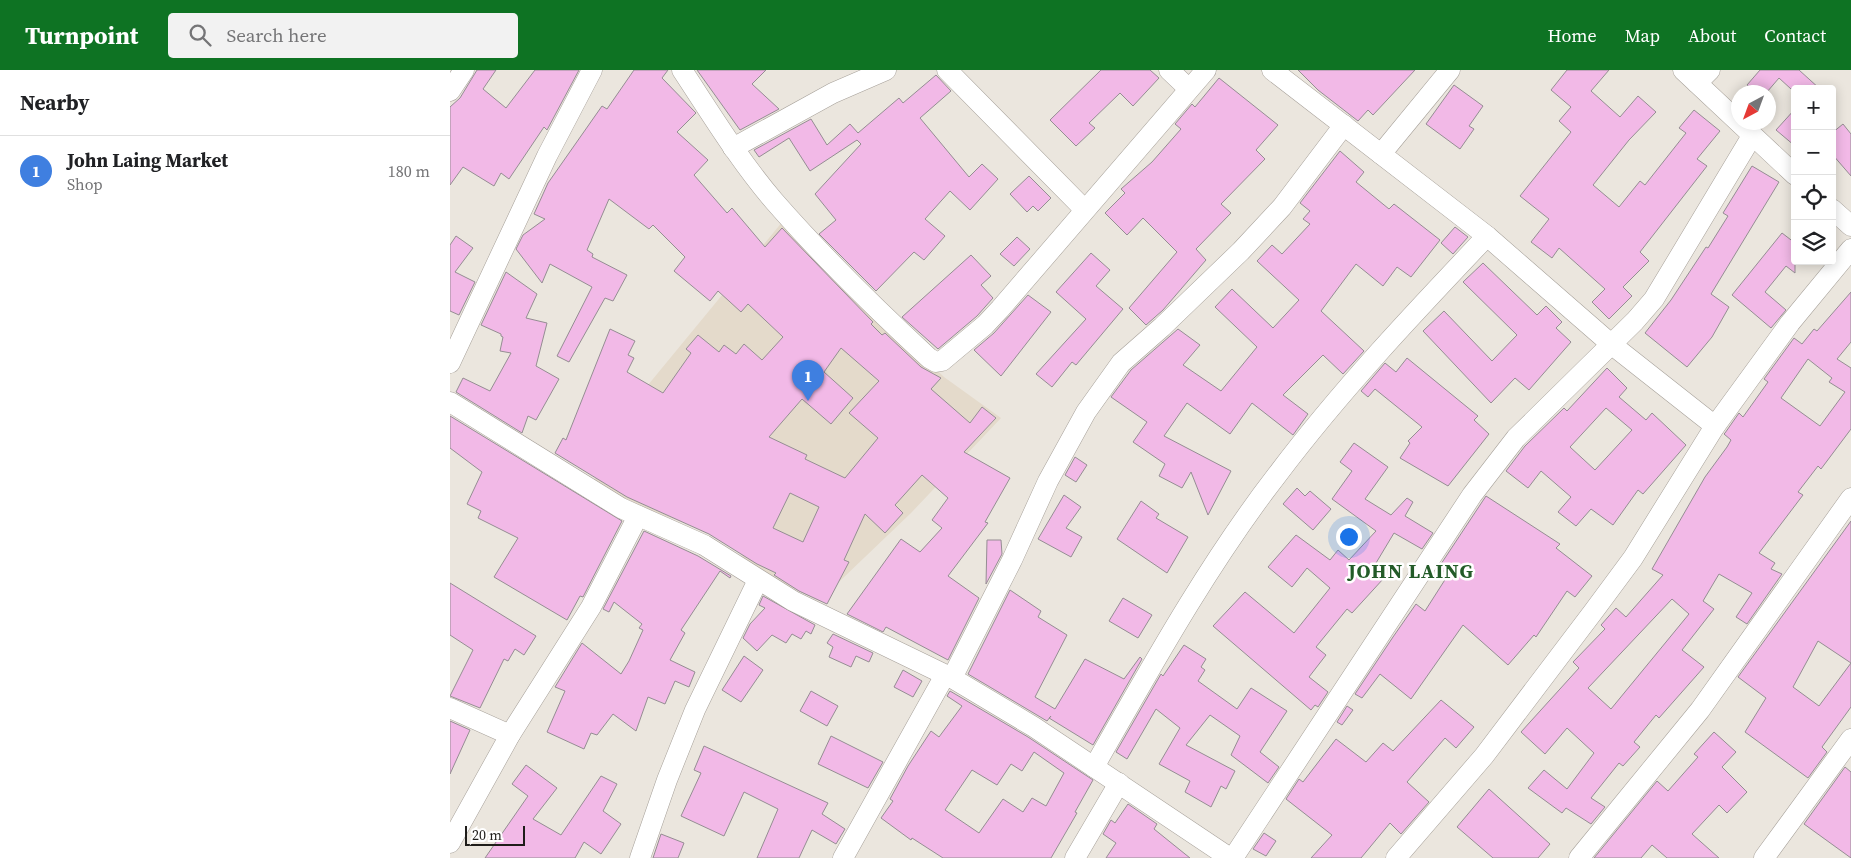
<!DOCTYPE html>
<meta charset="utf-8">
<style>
:root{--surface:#fff;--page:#f2f2f2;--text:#202124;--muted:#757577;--line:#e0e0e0;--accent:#0e7323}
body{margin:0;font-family:"Source Serif 4",serif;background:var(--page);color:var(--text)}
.controls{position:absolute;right:15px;top:15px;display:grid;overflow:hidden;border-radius:5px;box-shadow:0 2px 12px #0003}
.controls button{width:45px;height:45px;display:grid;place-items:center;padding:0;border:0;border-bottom:1px solid var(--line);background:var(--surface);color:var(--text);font:25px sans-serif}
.compass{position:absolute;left:1281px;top:15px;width:45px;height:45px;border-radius:50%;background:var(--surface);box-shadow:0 2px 12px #0003;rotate:221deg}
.scale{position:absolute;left:15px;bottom:12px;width:60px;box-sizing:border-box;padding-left:5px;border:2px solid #1f1d1a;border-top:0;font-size:14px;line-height:18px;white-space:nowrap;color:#1f1d1a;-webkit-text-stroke:4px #fff;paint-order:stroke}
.you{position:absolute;left:898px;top:466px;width:18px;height:18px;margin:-12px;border:4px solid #fff;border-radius:50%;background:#1a73e8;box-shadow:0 0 0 8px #1a73e833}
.badge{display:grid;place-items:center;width:32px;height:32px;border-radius:50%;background:var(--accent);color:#fff;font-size:16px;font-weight:700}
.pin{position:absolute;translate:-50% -41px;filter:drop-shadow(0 1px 2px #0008)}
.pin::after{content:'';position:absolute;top:26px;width:18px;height:15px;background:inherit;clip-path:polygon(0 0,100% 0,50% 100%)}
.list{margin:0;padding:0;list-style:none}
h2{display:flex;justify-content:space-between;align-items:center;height:65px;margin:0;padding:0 20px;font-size:21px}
h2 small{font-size:16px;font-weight:400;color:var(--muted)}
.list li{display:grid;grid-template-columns:32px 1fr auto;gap:15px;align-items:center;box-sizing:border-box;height:70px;padding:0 20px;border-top:1px solid var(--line)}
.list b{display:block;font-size:19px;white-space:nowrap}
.list p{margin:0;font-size:16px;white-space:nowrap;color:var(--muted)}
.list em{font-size:16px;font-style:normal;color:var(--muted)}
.icon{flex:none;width:28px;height:28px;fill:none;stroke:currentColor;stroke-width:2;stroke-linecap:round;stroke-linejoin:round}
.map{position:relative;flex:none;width:1401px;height:788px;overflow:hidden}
header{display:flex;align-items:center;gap:30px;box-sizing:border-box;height:70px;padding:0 25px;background:var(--accent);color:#fff}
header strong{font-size:24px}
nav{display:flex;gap:28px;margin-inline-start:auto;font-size:18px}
.search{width:350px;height:45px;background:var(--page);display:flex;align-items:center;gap:12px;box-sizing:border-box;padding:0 18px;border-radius:5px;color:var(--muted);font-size:19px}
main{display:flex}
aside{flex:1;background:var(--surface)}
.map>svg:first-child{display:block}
</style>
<header>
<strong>Turnpoint</strong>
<div class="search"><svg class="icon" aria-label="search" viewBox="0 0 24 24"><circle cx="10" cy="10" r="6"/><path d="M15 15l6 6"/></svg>Search here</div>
<nav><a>Home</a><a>Map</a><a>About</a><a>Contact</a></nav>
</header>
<main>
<aside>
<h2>Nearby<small></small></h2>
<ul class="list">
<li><span class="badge" style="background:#3f7fe0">1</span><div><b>John Laing Market</b><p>Shop</p></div><em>180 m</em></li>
</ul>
</aside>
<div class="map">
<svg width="1401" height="788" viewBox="0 0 1401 788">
<rect width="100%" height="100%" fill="#ebe6de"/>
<path fill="#e4dacb" d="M333 151 494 307 551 348 461 443 369 531 304 500 278 469 183 434 144 410 198 315Z"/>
<g fill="#f2b9e7" stroke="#958d93" fill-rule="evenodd">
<path d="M27 0H46L33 19 56 38 85 0H129L97 60 94 57 59 109 51 103 44 116 13 97 0 115V37L10 28Z"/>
<path d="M184 0H218L212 8 246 43 227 62 258 90 244 105 277 143 282 138 315 177 332 158 423 252 421 254 432 265 435 263 471 297 491 308 481 319 520 353 532 337 546 348 514 382 560 408 535 452 538 453 498 506 529 528 498 590 436 557 433 562 397 544 451 469 470 482 492 458 482 450 498 428 472 405 445 435 453 443 435 463 415 444 394 490 399 492 377 534 349 521 324 505 326 503 307 494 259 464 177 427 105 383 113 368 116 370 160 259 185 271 178 285 184 288 177 302 213 323 241 283 236 279 248 265 269 282 274 275 286 284 294 274 312 290 333 267 298 234 291 242 268 221 260 231 224 201 235 187 203 155 199 159 159 129 137 180 143 184 142 187 177 205 163 231 155 228 119 292 107 286 142 217 100 194 92 213 66 179 73 165 95 149 84 144 98 113 152 36 157 39ZM391 278 429 311 399 343 428 368 395 408 355 389 357 385 319 367 352 329 381 354 403 328 374 302ZM340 423 369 437 353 472 323 458Z"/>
<path d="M247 0H316L302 14 329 39 290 60Z"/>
<path d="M651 0H700L709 8 683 36 670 23 639 53 645 58 626 76 600 50Z"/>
<path d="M848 0H965L923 45 918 40 908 51 868 20Z"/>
<path d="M1117 0H1159L1141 21 1170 47 1188 26 1206 42 1179 70 1143 115 1169 137 1190 111 1195 115 1236 63 1229 58 1244 40 1270 61 1247 89 1257 96 1190 182 1199 191 1173 217 1182 226 1159 249 1142 232 1155 219 1109 178 1102 188 1081 172 1099 149 1070 126 1121 62 1109 51 1121 37 1101 20Z"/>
<path d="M1310 0H1349L1370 19H1341L1329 8 1317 22H1305L1297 15Z"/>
<path d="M486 5 501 21 470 48 519 107 532 94 548 109 520 140 500 121 475 149 495 166 474 190 464 182 426 221 369 164 386 150 365 124 411 74 407 70 360 101 339 68 309 87 304 80 361 49 377 75 400 54 408 63 449 28 453 33Z"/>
<path d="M769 8 828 55 806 80 815 89 771 134 781 143 746 179 756 190 713 240 696 255 679 238 727 182 693 148 677 165 655 143 675 123 671 119 702 92 731 59 725 54 742 34 745 37Z"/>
<path d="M1004 15 1033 36 1019 56 1024 59 1010 79 976 54Z"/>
<path d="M1345 39V76L1326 60Z"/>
<path d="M1393 54 1401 64V106L1382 84V63Z"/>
<path d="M890 81 914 102 906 112 939 139 944 134 990 170 961 207 947 197 933 216 906 194 871 241 914 281 893 304 873 285 833 325 858 344 843 365 802 333 780 364 737 333 714 366 781 401 758 445 741 402 732 418 709 406 715 394 683 372 697 352 661 327 681 300 728 259 750 275 733 295 771 321 807 277 765 237 782 219 823 258 849 230 807 191 822 175 832 184 860 154 853 149 860 141 850 133Z"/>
<path d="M1302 96 1329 112 1261 224 1279 237 1262 267 1237 297 1195 263 1221 230 1256 177 1258 178 1278 146 1273 143Z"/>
<path d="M579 106 601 128 588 141 583 136 577 142 560 124Z"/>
<path d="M1005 157 1018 167 1003 184 991 173Z"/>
<path d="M1332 163 1345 173V203L1336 196 1315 222 1336 240 1321 258 1282 225Z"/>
<path d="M6 166 23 178 5 202 25 212 9 245 0 241V175Z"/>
<path d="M567 167 580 179 564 196 550 184Z"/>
<path d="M641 183 660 200 646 216 673 239 626 295 622 292 602 317 586 304 636 249 606 222Z"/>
<path d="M521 185 541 206 531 215 543 228 527 246 488 279 452 247Z"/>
<path d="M1033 193 1087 245 1096 236 1112 252 1106 258 1121 272 1079 320 1065 308 1041 333 973 261 994 241 1042 291 1067 265 1013 212Z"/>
<path d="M56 202 87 224 76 248 97 253 86 296 109 309 86 350 78 346 72 363 6 322 13 308 40 321 61 283 50 281 53 267 51 266V264L31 255Z"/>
<path d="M1401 222V272L1387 289 1401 298V359L1371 399 1368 396 1348 422 1353 425 1309 483 1325 493 1321 499 1332 504 1297 554 1286 547 1302 523 1269 504 1253 531 1264 539 1232 580 1254 597 1209 648 1206 645 1184 672 1190 677 1173 696 1169 693 1141 728 1155 737 1141 754 1116 738 1112 743 1078 718 1094 700 1117 719 1144 683 1117 658 1095 684 1071 662 1129 598 1123 592 1155 559 1151 555 1166 538 1176 547 1213 505 1202 499 1255 407 1277 377 1281 370 1274 364 1275 363 1289 343 1293 347 1318 312 1314 309 1344 268 1352 274 1364 259 1367 261ZM1358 289 1382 308 1379 312 1395 322 1370 356 1331 328ZM1222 529 1239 544 1161 639 1138 618Z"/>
<path d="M578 225 601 242 551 306 524 280 544 263Z"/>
<path d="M957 288 1028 346 1024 350 1039 364 998 416 950 388 960 373 958 371 972 357 925 319 918 327 911 321 935 293 946 302Z"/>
<path d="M1157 298 1177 318 1169 327 1196 350 1202 343 1236 375 1193 424 1188 420 1163 455 1141 439 1126 456 1108 442 1121 427 1091 401 1078 418 1056 401 1075 376 1114 338 1117 341ZM1156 338 1182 360 1145 400 1120 377Z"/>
<path d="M0 346 172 451 133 527 130 526 117 550 44 507 68 468 28 448 31 441 17 434 32 402 0 378Z"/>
<path d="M904 373 938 397 915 429 941 445 957 428 963 432 955 446 983 463 972 479 944 463 923 498 934 508 902 543 897 539 866 577 876 585 859 607 878 622 868 637 865 635 861 640 763 556 795 522 844 563 880 518 857 498 842 517 818 497 846 465 880 490 888 480 899 490 926 461 882 429 902 401 890 392Z"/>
<path d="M625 387 637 395 626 412 615 405Z"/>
<path d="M847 418 855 426 860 421 881 439 863 460 833 434Z"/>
<path d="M614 425 631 437 616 458 632 467 621 487 588 469Z"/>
<path d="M1036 426 1110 474 1106 478 1142 506 1125 527 1117 521 1086 567 1084 565 1058 595 1013 555 961 629 930 604 912 628 905 624 943 567 966 534 975 541 998 505 989 497Z"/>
<path d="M691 431 709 444 706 448 738 467 717 503 667 469Z"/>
<path d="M1401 451V637L1372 677 1377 682 1358 708 1295 662 1316 628 1288 607ZM1368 571 1401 593 1369 636 1343 617Z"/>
<path d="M194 461 248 486 281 506 280 508 270 501 231 560 235 563 220 590 245 602 239 617 225 611 215 634 198 627 186 661 163 644 147 665 141 663 134 679 97 662 115 621 105 617 132 573 171 604 179 591 193 560 189 558 192 554 164 532 159 542 153 539Z"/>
<path d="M537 470H551L552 484 536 514Z"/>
<path d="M0 513 86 566 74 585 65 579 58 591 54 589 30 638 0 626 23 580 0 565Z"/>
<path d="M560 520 591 541 588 547 617 565 585 627 605 639 635 589 674 609 690 587 692 589 643 675 599 648 601 646 597 651 518 604Z"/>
<path d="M313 526 365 555 361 564 356 561 351 569 342 564 336 573 322 565 307 581 293 568 300 554 315 538 309 535Z"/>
<path d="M673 528 702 545 688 568 659 551Z"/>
<path d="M383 564 423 583 419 592 406 586 401 597 379 587 383 577 377 573Z"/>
<path d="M734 575 756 589 751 597 755 600 748 611 787 639 801 618 837 641 810 682 829 697 818 713 781 685 790 666 760 645 736 675 785 701 776 719 771 716 761 737 735 722 740 711 709 694 730 658 706 639 677 689 666 682 711 604 713 606Z"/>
<path d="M294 586 313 600 291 632 272 620Z"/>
<path d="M453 600 472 611 463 627 444 617Z"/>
<path d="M361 621 388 636 377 656 350 641Z"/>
<path d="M500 621 578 667 643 710 625 742 627 743 601 788H493L462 768 461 770 431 748 443 731 440 729 458 696 481 661 489 667 512 636 497 626ZM584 682 614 703 596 736 582 728 573 742 553 729 529 763 495 740 522 700 547 715 561 694 572 701Z"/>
<path d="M991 630 1024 657 1006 678 995 668 957 712 979 732 951 764 940 753 911 788H861L882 765 836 729 849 709 853 712 886 669 916 692 933 673 943 681Z"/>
<path d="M897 636 903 640 892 655 887 652Z"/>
<path d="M0 651 20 660 0 704Z"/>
<path d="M1264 662 1286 682 1272 697 1297 722 1277 743 1269 735 1242 764 1269 788H1217L1202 775 1191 788H1144L1207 711 1218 721 1248 687 1244 684Z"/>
<path d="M381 666 433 692 418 718 368 694Z"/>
<path d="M254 676 378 733 372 744 395 759 386 774 362 760 349 788H307L328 739 294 722 274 766 231 746 251 703 244 700Z"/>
<path d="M76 695 107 718 83 749 111 765 151 706 167 714 153 741 171 754 151 784 134 772 125 788H35L78 726 62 714Z"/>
<path d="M1395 697 1401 702V788L1354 754Z"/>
<path d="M1039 719 1100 774 1088 788H1043L1007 757Z"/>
<path d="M678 734 707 754 704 759 740 788H656L666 773 653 764 661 750 665 753Z"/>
<path d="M814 763 826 771 816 786 803 779Z"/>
<path d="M211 764 234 773 228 788H203Z"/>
</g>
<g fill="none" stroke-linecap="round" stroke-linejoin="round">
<defs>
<g id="street">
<path d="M232 0C261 44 289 90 324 131 372 186 425 238 479 288L486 292 492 291 535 255 550 239 756 0"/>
<path d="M497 0 634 139"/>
<path d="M719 0 739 19"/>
<path d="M822 0 1037 166 1161 274 1265 356"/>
<path d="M1233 0 1345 105"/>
<path d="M1247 13 1260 0"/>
<path d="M0 21 14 0"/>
<path d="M283 78 383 23 436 0"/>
<path d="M931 84 1000 0"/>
<path d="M1382 139 1401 156"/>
<path d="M0 293 97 86 142 0"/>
<path d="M0 332 171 438 254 475 343 531 502 608 584 657 780 788"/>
<path d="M502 608 562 490 598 411 636 342 671 293 712 257 791 181 832 137 894 55"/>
<path d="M0 638 60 665"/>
<path d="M644 697C700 599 758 494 827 405 891 320 964 243 1037 166"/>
<path d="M0 773 60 665 141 537 188 446"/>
<path d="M190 788 217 710 245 640 308 510"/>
<path d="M393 788 495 605"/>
<path d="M625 788 669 713"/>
<path d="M783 788 1022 425 1066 368 1185 251 1204 229 1302 66"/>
<path d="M946 788 1034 686 1143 542 1183 488 1265 356 1340 253 1401 179"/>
<path d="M1129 788 1250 640 1401 428"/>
<path d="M1314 788 1401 669"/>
</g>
</defs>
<use href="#street" stroke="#a6a099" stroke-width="21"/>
<use href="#street" stroke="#fff" stroke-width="20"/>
</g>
<g text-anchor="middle" stroke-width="5" stroke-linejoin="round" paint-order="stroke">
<g font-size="20" font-weight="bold" letter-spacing="1" fill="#235b28" stroke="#fff">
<text x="961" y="508">JOHN LAING</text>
</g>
</g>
</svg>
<div class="controls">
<button>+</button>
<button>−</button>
<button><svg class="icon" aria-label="locate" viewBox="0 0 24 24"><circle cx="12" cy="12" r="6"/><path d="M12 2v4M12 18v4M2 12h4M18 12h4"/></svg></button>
<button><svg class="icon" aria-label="layers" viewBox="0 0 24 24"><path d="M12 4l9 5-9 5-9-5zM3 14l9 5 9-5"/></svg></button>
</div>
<svg class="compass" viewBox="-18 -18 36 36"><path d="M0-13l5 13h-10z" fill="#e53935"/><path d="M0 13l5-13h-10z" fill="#757577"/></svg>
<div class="scale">20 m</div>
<div class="you"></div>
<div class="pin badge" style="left:358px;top:331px;background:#3f7fe0">1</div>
</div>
</main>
